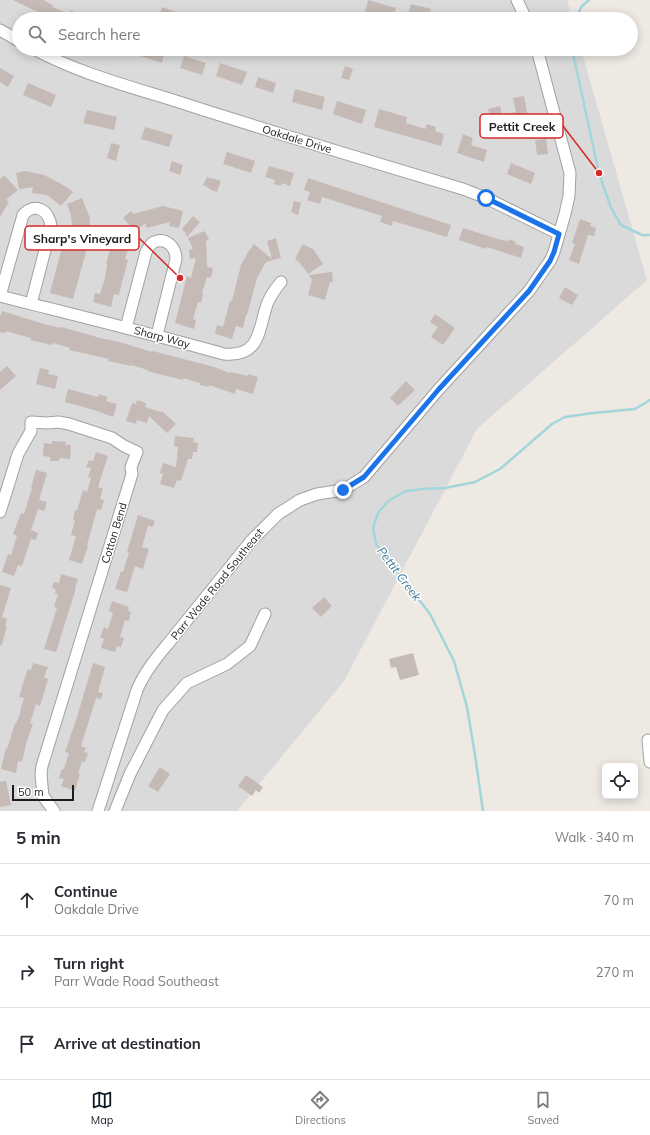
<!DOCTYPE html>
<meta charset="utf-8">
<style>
:root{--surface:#fff;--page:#f7f7f7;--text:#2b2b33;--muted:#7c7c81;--line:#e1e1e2;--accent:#111827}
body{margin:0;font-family:Mulish,sans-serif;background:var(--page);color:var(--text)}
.controls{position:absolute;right:12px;bottom:12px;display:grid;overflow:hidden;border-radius:6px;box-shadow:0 2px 10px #0003}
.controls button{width:36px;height:36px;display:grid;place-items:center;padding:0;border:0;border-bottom:1px solid var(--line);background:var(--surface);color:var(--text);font:20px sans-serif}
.scale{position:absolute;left:12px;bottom:10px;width:62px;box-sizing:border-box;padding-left:4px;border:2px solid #1d1d1d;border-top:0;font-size:11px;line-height:14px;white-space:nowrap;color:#1d1d1d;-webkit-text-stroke:3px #fff;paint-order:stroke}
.stop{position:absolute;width:12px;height:12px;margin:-9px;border:3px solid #1a73e8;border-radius:50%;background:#fff}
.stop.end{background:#1a73e8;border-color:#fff;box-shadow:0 1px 4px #0008}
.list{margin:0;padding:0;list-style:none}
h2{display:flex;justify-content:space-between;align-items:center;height:52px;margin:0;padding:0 16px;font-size:17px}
h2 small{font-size:13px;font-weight:400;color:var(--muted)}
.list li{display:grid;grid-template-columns:26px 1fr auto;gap:12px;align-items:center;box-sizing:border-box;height:72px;padding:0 16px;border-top:1px solid var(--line)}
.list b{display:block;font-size:15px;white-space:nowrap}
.list p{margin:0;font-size:13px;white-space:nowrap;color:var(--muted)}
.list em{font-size:13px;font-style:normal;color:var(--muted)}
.icon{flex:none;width:22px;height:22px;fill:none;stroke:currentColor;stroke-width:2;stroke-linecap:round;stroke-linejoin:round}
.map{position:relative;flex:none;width:650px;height:811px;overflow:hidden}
.search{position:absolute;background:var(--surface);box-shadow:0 2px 10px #0003;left:12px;right:12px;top:12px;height:44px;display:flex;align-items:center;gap:10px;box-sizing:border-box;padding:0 14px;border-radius:22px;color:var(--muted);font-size:15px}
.sheet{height:268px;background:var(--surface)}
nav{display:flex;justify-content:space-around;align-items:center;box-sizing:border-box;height:56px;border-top:1px solid var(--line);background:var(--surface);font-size:11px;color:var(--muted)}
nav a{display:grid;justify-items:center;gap:2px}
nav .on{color:var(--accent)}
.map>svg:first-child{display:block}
</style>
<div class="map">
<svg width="650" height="811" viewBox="0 0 650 811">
<rect width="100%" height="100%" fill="#eee9e3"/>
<path fill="#dbdada" d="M0 0H567L572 19H19V49H581L647 280 477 429 344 681 237 811H0Z"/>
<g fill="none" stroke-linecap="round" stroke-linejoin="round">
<g stroke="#a3d6db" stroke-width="2.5">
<path d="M575 19 582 6 589 0"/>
<path d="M572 49 599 173 611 208 621 225 642 235H650"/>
<path d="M483 811 475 755 467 707 454 661 430 614 376 544 373 528 378 513 388 501 406 491 423 489 445 488 475 482 500 469 552 424 565 417 593 413 635 409 650 400"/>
</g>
</g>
<g fill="#c5bab6">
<path d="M13 0H43L53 5 52 7 69 14 71 10 79 14 78 17 82 19H52Z"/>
<path d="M368 0 396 8 392 19H374L376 15 365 12Z"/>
<path d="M411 4 431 9 428 19H420L408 16Z"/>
<path d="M162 7 179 13 177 19H158Z"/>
<path d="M122 49H159L165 51 162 63 122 50Z"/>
<path d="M184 56 206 63 202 75 180 68Z"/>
<path d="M220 63 247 72 242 85 216 76Z"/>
<path d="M345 66 353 69 349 80 341 78Z"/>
<path d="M0 68 14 76 8 87 0 82Z"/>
<path d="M258 77 276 83 273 93 255 87Z"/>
<path d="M28 83 56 95 51 107 23 95Z"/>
<path d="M295 89 325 97 322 110 292 102Z"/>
<path d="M524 96 528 117 511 120 510 113 516 112 513 98Z"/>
<path d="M337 101 366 110 362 124 333 114Z"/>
<path d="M500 106 502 116 491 119 488 109Z"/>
<path d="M379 109 407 117 406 123 425 129 427 124 436 127 435 131 444 134 441 146 374 127Z"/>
<path d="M87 110 117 117 114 130 83 123Z"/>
<path d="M145 127 173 135 169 147 141 139Z"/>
<path d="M463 134 473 138 471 145 487 150 484 162 457 153Z"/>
<path d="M546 139 548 154 537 155 535 140Z"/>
<path d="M111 143 120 145 116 161 107 158Z"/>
<path d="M227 152 255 161 251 173 223 164Z"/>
<path d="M172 161 183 165 180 175 169 171Z"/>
<path d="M511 163 535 173 531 184 507 174Z"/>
<path d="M269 166 294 173 290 186 282 183 281 186 274 184 275 180 265 177Z"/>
<path d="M25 171 44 175 65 186 73 192 61 206 47 195 32 193 33 187 19 189 16 173Z"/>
<path d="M4 175 18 190 6 200 9 202 0 217V179Z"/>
<path d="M207 177 212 179 213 178 221 181 217 192 209 189V188L203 185Z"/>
<path d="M308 178 451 225 447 237 393 221 392 226 380 222 382 216 322 197 320 204 307 200 310 192 304 190Z"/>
<path d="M82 198 90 218V226L72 227 71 216 67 204Z"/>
<path d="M294 201 301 203 298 215 291 212Z"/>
<path d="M163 206 183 211 179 228 169 226 170 222 147 228 145 223 136 232 123 218 131 211 133 214Z"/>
<path d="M193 216 200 222 187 237 185 232 182 229Z"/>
<path d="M580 219 591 223 590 226 596 228 594 236 588 235 579 264 569 260 575 244 572 243Z"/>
<path d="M113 225 131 234 126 246 129 247 125 259 128 260 122 282 119 295 114 294 111 307 93 302 95 293 100 294 105 278 107 265 106 264 114 236 108 234Z"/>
<path d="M463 228 501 240 509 241V239L516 242 515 244 524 247 521 258 487 247 486 249 459 240Z"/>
<path d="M205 231 209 240 206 241 207 267 213 268 211 278 207 277 202 293 203 294 201 303 198 302 193 319 196 320 194 329 175 323 187 276 191 278 196 258 190 259 189 250 193 249 188 238Z"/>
<path d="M65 235 89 241 73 299 50 293Z"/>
<path d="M276 238 281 258 266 262 257 278 247 315H246L243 328 236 326 232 339 215 334 217 325 223 327 230 301H232L241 265 248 252 254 244 272 259 267 241Z"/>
<path d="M303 244 314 250 323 264 308 274 299 262 295 259Z"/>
<path d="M332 272 333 282H330L325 300 308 295 312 280 309 275Z"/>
<path d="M565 287 578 295 572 305 559 298Z"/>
<path d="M2 311 44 324 61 328V327L97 337H96L123 343 152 352 153 351 214 367 230 373 231 372 248 376V374L258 377 253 394 236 389 235 394 209 385V387L200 385V383L183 378V380L147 371 148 370 131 365V366L108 361 109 359 69 350 70 348 53 343 52 345 30 340 31 338 6 331V333L0 332V317Z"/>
<path d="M435 314 455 328 443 345 431 337 438 327 430 322Z"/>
<path d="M7 366 16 376 0 390V372Z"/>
<path d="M40 368 49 370 48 374 58 376 55 389 36 384Z"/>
<path d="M406 381 415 390 398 406 390 398Z"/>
<path d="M68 389 98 397 99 394 108 397 106 401 117 404 113 417 94 410 65 402Z"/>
<path d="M137 400 146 403 145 407 161 412 162 411 176 424 167 433 149 416 147 423 137 420 136 424 126 421 132 403 136 404Z"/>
<path d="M175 436 194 438 193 442 198 443 197 452H193L192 459H188L181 481 177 480 174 488 160 484 163 474 160 473 163 463 176 467 178 447 174 446Z"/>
<path d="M52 441 66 442 65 445H71L70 459 60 458 59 461H50V457L43 456 44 443 52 444Z"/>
<path d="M96 452 108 456 98 487 103 489 100 499 104 500 101 510 97 509 87 545 88 546 82 564 69 560 76 536 71 535 75 520H73L75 510 77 511 83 490 87 492 91 478 88 477 91 468 86 467 89 460 93 461Z"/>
<path d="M36 470 47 473 39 500 47 502 44 511 38 509 31 530 38 533 36 540 31 539 22 566 18 565 14 576 2 572 8 554 11 555 17 536 13 534 21 513 24 514 32 488H31Z"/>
<path d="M138 515 155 521 153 527 148 526 142 547 149 549 143 569 135 566 127 592 115 589 121 571 123 572 129 553 127 552Z"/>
<path d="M61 574 78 579 75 588H76L56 652 44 649 57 608 54 607 58 594H55L56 590 52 588 54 582 59 583Z"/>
<path d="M0 585 11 588 2 617 7 619 5 626H7L2 645H0Z"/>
<path d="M324 597 332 606 321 617 312 608Z"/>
<path d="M112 601 129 607 128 611 131 612 129 621 125 620 120 637 124 638 121 647 117 646 115 652 101 648 104 639 100 637 104 627 108 629 113 613 109 611Z"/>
<path d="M413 653 419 675 400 680 396 667 391 668 389 659Z"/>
<path d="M33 663 48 667 44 677 48 679 40 706 36 704 30 723 33 724 26 744 22 762 18 761 16 773 1 769 6 748 7 749 15 723 16 724 21 711H20L24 698 19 697 25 677 28 669 31 670Z"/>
<path d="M93 663 105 667 98 692 103 693 101 699 96 698 81 746 86 748 84 752 88 753 85 762 82 761 78 774H80L75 791 61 786 64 779 59 778 62 769H64L69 753 65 752 77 717Z"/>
<path d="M160 767 170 774 158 792 148 786Z"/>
<path d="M246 775 263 787 259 793 256 790 252 796 238 786Z"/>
<path d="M6 781 11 805 0 807V782Z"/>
</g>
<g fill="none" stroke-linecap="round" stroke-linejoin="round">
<defs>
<g id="minor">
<path d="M517 0 526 19"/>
<path d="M0 30 19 41"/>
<path d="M34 49C80 74 132 87 182 103 275 133 369 161 463 189L486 198 559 234"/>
<path d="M31 304 51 227C50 211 35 201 23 215L0 296C75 315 149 333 224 354 256 357 258 337 265 311 266 308 267 303 269 300 272 293 277 287 281 282"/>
<path d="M126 328 146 252C148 249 150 244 154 242 166 237 176 247 176 259L157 335"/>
<path d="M0 512 18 454 31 431V422L48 423 58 422 69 424 112 438 124 446 137 452 131 467 132 474 42 766 41 775 43 796 54 811"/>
<path d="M648 740 650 762"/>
<path d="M98 811 137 690C144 673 155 659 167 645L251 541 278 514 300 500 317 494 343 490 364 477 439 389 529 291 550 261 554 252 565 214 569 196 570 173 537 49"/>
<path d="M115 811 130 774 163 710 187 683 227 664 250 646 265 614"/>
</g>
</defs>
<use href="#minor" stroke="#a1a1a1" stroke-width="13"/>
<use href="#minor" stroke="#fff" stroke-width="11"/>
</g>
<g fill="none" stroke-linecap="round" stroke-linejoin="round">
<path stroke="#1a73e8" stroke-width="5" d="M343 490 364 477 439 389 529 291 550 261 554 252 559 234 486 198"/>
</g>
<g text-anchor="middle" stroke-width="3" stroke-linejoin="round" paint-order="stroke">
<g font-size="11" fill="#1d1d1d" stroke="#fff">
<text transform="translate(297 139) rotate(17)" y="4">Oakdale Drive</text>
<text transform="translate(162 337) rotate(15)" y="4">Sharp Way</text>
<text transform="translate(114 533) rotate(-73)" y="4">Cotton Bend</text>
<text transform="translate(217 584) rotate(-51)" y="4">Parr Wade Road Southeast</text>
</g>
<g font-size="12" font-style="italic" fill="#457b9c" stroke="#fff">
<text transform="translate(399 574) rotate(53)" y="4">Pettit Creek</text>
</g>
</g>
<path fill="none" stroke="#d62828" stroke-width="1.5" d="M599 173L563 126M180 278L139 238"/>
<g fill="#d62828" stroke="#fff" stroke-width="1.5">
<circle cx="599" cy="173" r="4"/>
<circle cx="180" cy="278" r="4"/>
</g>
<g fill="#fff" stroke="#d62828" stroke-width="1.5">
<rect x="480" y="114" width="83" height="24" rx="4"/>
<rect x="25" y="226" width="114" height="24" rx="4"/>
</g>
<g font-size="12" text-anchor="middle" font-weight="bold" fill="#1d1d1d">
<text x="522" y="131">Pettit Creek</text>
<text x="82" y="243">Sharp's Vineyard</text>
</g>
</svg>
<div class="controls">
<button><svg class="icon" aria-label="locate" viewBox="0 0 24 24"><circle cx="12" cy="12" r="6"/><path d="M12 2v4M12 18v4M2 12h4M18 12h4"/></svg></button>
</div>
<div class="scale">50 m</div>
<div class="stop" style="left:486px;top:198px"></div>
<div class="stop end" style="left:343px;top:490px"></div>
<div class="search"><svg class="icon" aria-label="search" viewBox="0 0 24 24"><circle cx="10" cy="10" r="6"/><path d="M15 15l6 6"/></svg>Search here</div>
</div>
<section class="sheet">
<h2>5 min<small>Walk · 340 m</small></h2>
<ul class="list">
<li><svg class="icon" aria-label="ahead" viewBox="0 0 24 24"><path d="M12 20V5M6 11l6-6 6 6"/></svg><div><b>Continue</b><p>Oakdale Drive</p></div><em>70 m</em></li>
<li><svg class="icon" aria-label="right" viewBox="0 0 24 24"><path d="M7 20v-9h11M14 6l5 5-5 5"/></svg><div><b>Turn right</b><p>Parr Wade Road Southeast</p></div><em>270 m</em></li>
<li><svg class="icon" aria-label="arrive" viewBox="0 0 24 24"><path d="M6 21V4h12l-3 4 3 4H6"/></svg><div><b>Arrive at destination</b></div></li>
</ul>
</section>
<nav>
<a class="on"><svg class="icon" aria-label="map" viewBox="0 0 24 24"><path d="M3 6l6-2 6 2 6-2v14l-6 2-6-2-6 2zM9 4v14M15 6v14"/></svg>Map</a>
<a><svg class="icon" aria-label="directions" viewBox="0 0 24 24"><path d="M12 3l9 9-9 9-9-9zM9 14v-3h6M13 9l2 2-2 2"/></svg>Directions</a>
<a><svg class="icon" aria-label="saved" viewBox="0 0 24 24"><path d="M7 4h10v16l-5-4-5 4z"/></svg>Saved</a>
</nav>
